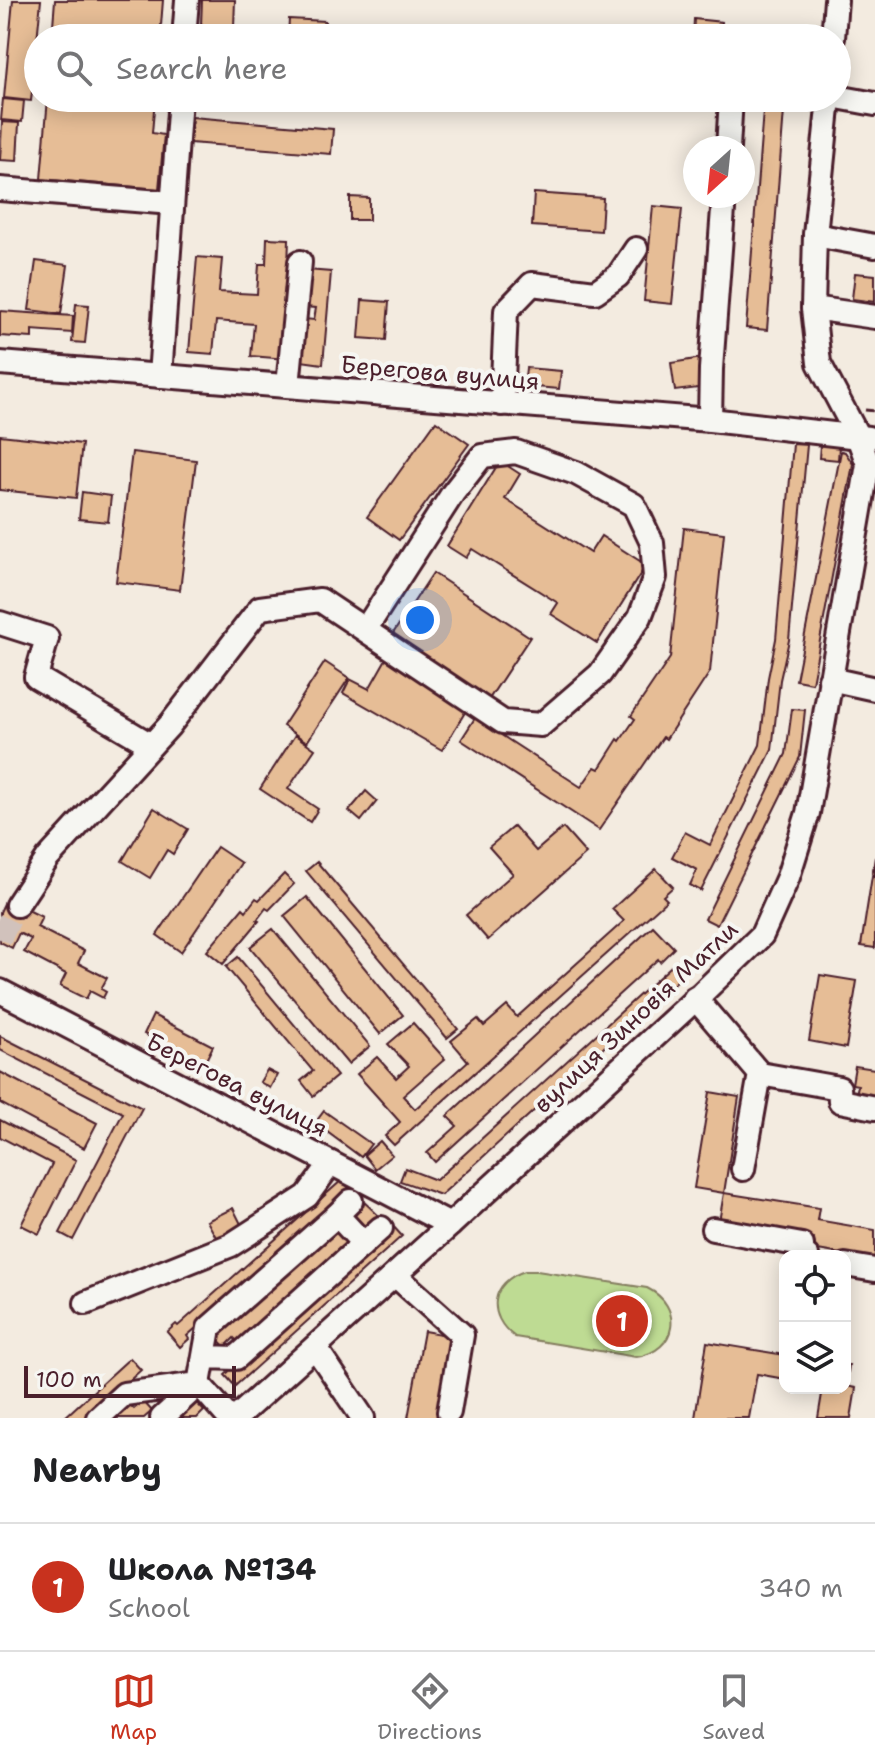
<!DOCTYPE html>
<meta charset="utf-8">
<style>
:root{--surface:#fff;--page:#f6f6f6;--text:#202124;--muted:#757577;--line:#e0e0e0;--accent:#c8321e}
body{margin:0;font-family:"Shantell Sans",sans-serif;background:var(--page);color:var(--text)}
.controls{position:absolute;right:24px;bottom:24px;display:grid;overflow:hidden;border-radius:16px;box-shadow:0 4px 20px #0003}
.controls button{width:72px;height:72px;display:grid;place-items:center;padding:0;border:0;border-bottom:2px solid var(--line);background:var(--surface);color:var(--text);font:40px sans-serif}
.compass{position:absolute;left:683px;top:136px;width:72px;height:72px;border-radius:50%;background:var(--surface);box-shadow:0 4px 20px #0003;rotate:207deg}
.scale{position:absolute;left:24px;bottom:20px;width:212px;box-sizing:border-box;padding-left:8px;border:4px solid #4a1f2b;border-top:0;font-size:22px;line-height:28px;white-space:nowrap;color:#4a1f2b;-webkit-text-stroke:6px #f6f6f2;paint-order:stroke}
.you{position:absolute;left:420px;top:620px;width:28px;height:28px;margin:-20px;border:6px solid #fff;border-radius:50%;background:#1a73e8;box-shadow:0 0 0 12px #1a73e833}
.badge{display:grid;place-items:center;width:52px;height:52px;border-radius:50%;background:var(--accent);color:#fff;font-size:26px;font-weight:700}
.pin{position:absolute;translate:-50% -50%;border:4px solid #fff;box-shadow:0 2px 8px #0006}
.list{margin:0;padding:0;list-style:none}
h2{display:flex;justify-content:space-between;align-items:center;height:104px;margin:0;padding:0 32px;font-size:34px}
h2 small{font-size:26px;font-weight:400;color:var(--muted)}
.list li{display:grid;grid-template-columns:52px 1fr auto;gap:24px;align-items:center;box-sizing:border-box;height:128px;padding:0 32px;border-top:2px solid var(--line)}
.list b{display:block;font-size:30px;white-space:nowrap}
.list p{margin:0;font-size:26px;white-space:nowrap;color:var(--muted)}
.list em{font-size:26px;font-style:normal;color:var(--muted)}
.icon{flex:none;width:44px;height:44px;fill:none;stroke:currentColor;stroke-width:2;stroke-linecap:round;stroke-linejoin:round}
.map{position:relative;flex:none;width:875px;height:1418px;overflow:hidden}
.search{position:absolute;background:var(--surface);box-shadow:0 4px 20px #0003;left:24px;right:24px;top:24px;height:88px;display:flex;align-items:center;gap:20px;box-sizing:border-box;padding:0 28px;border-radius:44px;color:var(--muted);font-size:30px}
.sheet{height:232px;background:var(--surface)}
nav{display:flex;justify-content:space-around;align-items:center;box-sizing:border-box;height:112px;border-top:2px solid var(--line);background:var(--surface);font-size:22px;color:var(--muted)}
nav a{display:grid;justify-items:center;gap:4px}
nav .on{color:var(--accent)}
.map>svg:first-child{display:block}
</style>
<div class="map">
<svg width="875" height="1418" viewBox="0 0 875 1418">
<rect width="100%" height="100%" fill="#f3ebe0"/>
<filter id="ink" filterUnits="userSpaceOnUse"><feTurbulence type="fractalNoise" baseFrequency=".0125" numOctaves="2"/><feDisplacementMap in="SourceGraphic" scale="16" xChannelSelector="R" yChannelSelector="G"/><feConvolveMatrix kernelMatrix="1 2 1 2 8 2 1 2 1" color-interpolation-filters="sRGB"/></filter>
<g filter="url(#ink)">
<path fill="#bedb93" stroke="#847d5f" stroke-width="2" d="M525 1271H537L647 1288C684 1306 678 1351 636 1357L515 1337C486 1316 490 1282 525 1271Z"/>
<g fill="#e6bd96" stroke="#4a1f2b" stroke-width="2">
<path d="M13 0H41L31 101 4 98Z"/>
<path d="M55 0H163L160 38H52Z"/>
<path d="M202 0H235L234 27 201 25Z"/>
<path d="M289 19 325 21 324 38 288 36Z"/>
<path d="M694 19 722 22 721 38H693Z"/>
<path d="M48 98H155L152 133 164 135 159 189 41 179Z"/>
<path d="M764 98H785L767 330 746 328Z"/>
<path d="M3 99 24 101 22 122 1 120Z"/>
<path d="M192 117 333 129 331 154 190 143Z"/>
<path d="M2 122 19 123 17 161 0 160Z"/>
<path d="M534 193 603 198 601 231 532 226Z"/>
<path d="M350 197 369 198V220H350Z"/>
<path d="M653 206 682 209 672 304 644 301Z"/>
<path d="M267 238 289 239 288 266 293 267 286 359 251 356 254 324 216 321 213 354 189 352 197 257 222 259 219 292 257 294 259 264H266Z"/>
<path d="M36 261 68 265 61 314 29 310Z"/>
<path d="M307 270 331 272 323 364 301 361 305 319 314 320 316 308 304 307Z"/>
<path d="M855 273 875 275V302L852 299Z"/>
<path d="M362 300 389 302 386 340 359 338Z"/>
<path d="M76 304 89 305 85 343 72 342Z"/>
<path d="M0 311 73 316 72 333 32 330V338L0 336Z"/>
<path d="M702 358 707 387 675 391 671 363Z"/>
<path d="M526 368 561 371 559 389 524 386Z"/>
<path d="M436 421 469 444 399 540 367 517Z"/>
<path d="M0 435 82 444 76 498 0 490Z"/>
<path d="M793 444 807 445 789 640 780 680 772 750 701 891 690 885 697 870 672 857 685 832 710 845 760 745 768 678 776 639Z"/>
<path d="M820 445 839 446 838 460 819 458Z"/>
<path d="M841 451 845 452 853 464 812 683 796 680Z"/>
<path d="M132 452 196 460 180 590 116 582Z"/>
<path d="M500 461 520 474 505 499 590 553 601 536 646 565 597 643 551 614 558 603 472 549 466 558 447 546Z"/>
<path d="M82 492 111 496 108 522 79 519Z"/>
<path d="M684 528 724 533 710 672 666 739 663 737 599 830 461 740 475 718 581 787 595 767 599 769 618 739 620 741 635 719 631 716 670 658Z"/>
<path d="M433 573 530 637 487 702 390 638Z"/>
<path d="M386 659 467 709 442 750 343 693 350 679 369 689Z"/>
<path d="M325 662 349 678 307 742 283 726Z"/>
<path d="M792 709 805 710 800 757 717 925 705 919 786 754Z"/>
<path d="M295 735 315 749 288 789 318 809 310 822 260 789Z"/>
<path d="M366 791 377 801 361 821 349 811Z"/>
<path d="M154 808 188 829 173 854 167 850 150 878 122 861Z"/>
<path d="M514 826 536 851 563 828 586 854 488 940 466 915 513 874 489 847Z"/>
<path d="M217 847 241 863 181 952 157 935Z"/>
<path d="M875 857V948L861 946Z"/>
<path d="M317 862 458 1029 447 1038 306 871Z"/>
<path d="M656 869 673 887 663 896 667 900 394 1145 385 1136 400 1122 357 1074 377 1057 396 1078 409 1066 388 1044 413 1023 445 1059 403 1096 415 1109 468 1061 451 1041 478 1019 484 1026 507 1006 517 1017 624 921 612 909Z"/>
<path d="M284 874 294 884 269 910 266 908 257 920 259 921 223 964 207 951 243 908 246 911 256 898 259 900Z"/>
<path d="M307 897 403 1015 380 1034 284 916Z"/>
<path d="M6 899 42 917 37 927 84 951 78 963 107 978 101 989 106 992 103 998 90 991 86 999 60 986 66 974 24 952 31 939 19 933 12 948 0 942V912Z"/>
<path d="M653 926 674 948 660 962 658 959 435 1162 427 1153 457 1126 447 1116Z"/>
<path d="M273 929 370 1046 348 1064 250 947Z"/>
<path d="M238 957 337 1076 313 1096 301 1081 313 1071 226 967Z"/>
<path d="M678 960 688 971 441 1195 400 1181 405 1168 436 1180Z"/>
<path d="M820 975 857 981 846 1048 809 1041Z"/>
<path d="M153 1015 213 1046 204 1064 144 1034Z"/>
<path d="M0 1036 142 1108 73 1240 60 1233 123 1113 0 1050Z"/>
<path d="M855 1066 875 1069V1099L856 1095 858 1085 852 1084Z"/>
<path d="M267 1070 277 1075 270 1088 260 1082Z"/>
<path d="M0 1072 97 1123 84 1148 0 1103Z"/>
<path d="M710 1092 739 1097 724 1193 694 1188Z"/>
<path d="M324 1111 371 1144 361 1157 315 1123Z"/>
<path d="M0 1120 76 1160 39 1234 21 1225 52 1164 0 1137Z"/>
<path d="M380 1141 392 1155 375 1169 364 1155Z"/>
<path d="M342 1180 351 1190 187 1336 189 1339 180 1347 167 1332 176 1324 178 1326Z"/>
<path d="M724 1193 819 1208 817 1220 875 1230V1260L812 1249 814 1238 719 1222Z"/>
<path d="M360 1198 378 1215 365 1229 347 1212Z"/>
<path d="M233 1208 242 1226 217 1239 207 1221Z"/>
<path d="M332 1223 352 1244 240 1344 234 1338 225 1347 215 1336Z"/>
<path d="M392 1225 402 1236 235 1386 225 1375Z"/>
<path d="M424 1331 452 1336 437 1418H408Z"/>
<path d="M707 1342 785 1355V1379L757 1374 749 1418H695Z"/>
<path d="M130 1358 141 1370 88 1418H64Z"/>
<path d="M845 1365H849L846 1386 856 1388 851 1418H818L823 1388H845Z"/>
<path d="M193 1399 204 1411 197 1418H172Z"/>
<path d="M126 1401 134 1409 143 1401 152 1411 144 1418H108Z"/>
</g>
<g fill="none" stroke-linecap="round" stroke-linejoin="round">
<path stroke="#d1c2bc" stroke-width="22" stroke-dasharray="22 11" stroke-linecap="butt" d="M0 939 17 905"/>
<defs>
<g id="minor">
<path d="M184 38 187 0"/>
<path d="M833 38 836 0"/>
<path d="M837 97 875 104"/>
<path d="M728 148 731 98"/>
<path d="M0 189 172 203"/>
<path d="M815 235 875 246"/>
<path d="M813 308 875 317"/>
<path d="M0 363 710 420 868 438"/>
<path d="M160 376 180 98"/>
<path d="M288 386 300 262"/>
<path d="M502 404 506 311 532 284 595 292 618 276 636 249"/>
<path d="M710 420 711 369 724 196"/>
<path d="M0 623 47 638 36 677 151 745"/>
<path d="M830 679 875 689"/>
<path d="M17 905 48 858 169 726 260 608 320 600 503 722 541 725 600 674 640 617 655 577 652 543 634 505 576 473 516 452 482 456 453 493 365 630"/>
<path d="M0 991 450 1225"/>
<path d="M695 998 760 1074 743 1169"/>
<path d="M760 1074 839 1088 840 1101 875 1108"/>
<path d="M337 1215 351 1201"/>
<path d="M713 1229 802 1245V1252L807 1256"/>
<path d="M361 1246 381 1228"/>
<path d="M845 1265 875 1270"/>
<path d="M395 1275 462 1335 449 1412"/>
<path d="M86 1303 231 1245 307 1196 331 1163"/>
<path d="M315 1347 363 1418"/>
<path d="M98 1418 124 1394 199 1384 209 1328 337 1215 361 1241V1246L236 1358 204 1357"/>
<path d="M162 1418 199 1384 229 1418"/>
<path d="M236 1418 450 1225 701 994 762 935 788 877 808 813 868 464 858 437 819 363 813 308 815 235 829 98"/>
</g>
</defs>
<use href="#minor" stroke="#4a1f2b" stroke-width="28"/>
<path stroke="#4a1f2b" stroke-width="3" stroke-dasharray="8 6" stroke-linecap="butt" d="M865 410 875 411"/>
<use href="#minor" stroke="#f6f6f2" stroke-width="22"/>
</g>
</g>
<g text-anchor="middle" stroke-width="8" stroke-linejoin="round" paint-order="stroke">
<g font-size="24" fill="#4a1f2b" stroke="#f6f6f2">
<text transform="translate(440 373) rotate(5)" y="8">Берегова вулиця</text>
<text transform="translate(636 1017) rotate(-43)" y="8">вулиця Зиновія Матли</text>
<text transform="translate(237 1085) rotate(27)" y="8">Берегова вулиця</text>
</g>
</g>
</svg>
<div class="controls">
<button><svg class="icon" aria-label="locate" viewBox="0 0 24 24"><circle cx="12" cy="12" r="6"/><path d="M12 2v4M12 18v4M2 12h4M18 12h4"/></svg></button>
<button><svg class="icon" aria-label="layers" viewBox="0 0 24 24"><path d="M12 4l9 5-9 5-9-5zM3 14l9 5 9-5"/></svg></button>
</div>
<svg class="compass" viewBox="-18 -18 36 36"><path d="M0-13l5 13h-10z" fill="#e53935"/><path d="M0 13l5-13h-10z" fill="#757577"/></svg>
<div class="scale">100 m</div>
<div class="you"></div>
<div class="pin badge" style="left:622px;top:1321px">1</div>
<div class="search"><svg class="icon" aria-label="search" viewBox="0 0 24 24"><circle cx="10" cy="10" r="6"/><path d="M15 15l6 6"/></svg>Search here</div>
</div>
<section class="sheet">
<h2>Nearby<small></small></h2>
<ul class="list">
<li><span class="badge">1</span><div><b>Школа №134</b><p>School</p></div><em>340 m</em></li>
</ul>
</section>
<nav>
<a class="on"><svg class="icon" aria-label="map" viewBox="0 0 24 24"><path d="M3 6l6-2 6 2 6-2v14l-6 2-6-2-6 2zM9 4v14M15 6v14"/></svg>Map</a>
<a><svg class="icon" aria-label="directions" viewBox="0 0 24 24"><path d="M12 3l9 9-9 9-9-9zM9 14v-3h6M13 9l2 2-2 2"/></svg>Directions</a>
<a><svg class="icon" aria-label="saved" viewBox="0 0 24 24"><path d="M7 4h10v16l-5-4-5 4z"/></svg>Saved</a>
</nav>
